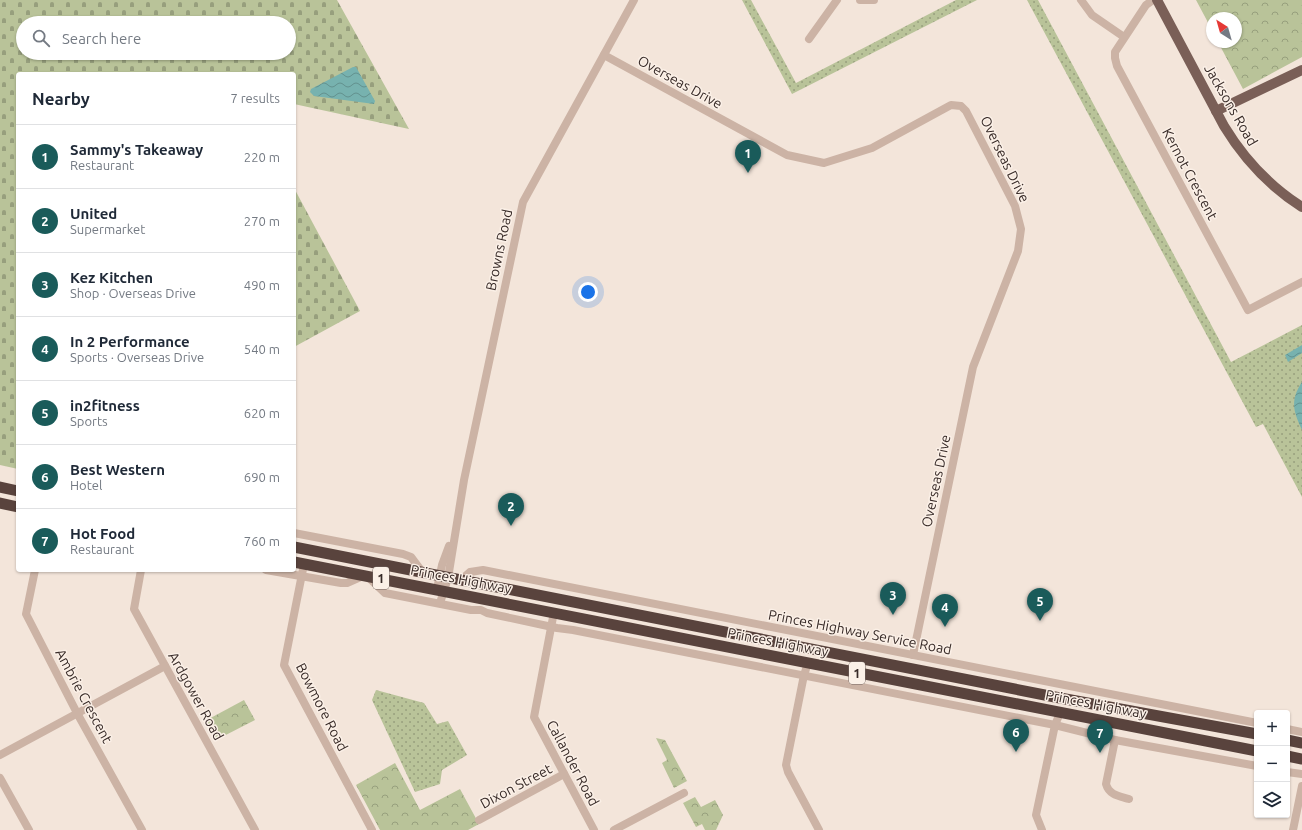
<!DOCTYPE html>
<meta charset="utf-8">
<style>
:root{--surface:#fff;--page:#f6f6f7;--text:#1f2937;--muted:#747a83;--line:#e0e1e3;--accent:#1a5b5a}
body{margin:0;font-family:Ubuntu,sans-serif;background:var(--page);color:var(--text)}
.controls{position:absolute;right:12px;bottom:12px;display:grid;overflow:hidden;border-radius:4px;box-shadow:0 1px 3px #0004}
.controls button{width:36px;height:36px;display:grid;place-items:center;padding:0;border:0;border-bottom:1px solid var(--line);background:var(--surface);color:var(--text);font:20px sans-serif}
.compass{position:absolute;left:1206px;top:12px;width:36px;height:36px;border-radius:50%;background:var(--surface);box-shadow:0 1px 3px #0004;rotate:323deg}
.you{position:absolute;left:588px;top:292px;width:14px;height:14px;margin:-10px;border:3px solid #fff;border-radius:50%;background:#1a73e8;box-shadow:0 0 0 6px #1a73e833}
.badge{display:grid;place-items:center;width:26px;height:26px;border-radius:50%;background:var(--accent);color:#fff;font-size:13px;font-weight:700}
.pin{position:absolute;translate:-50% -33px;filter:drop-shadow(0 1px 2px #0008)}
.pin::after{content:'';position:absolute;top:21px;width:14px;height:12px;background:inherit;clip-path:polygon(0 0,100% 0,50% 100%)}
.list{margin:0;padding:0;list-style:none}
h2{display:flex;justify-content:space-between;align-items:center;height:52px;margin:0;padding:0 16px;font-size:17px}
h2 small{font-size:13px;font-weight:400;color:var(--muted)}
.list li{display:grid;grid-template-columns:26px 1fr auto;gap:12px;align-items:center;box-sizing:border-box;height:64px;padding:0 16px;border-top:1px solid var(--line)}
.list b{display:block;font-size:15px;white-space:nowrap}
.list p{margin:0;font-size:13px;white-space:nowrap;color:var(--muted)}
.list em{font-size:13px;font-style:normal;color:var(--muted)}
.icon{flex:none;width:22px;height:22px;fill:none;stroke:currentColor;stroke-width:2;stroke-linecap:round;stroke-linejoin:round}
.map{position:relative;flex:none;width:1302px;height:830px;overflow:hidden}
.search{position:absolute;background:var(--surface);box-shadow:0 1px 3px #0004;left:16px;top:16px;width:280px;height:44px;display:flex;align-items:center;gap:10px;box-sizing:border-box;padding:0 14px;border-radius:22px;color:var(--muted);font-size:15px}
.panel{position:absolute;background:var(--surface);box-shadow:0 1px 3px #0004;left:16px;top:72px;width:280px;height:500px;border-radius:4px}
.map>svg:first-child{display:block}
</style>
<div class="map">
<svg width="1302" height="830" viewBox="0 0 1302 830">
<defs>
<pattern id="grass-dots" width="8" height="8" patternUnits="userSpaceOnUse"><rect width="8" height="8" fill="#b9c399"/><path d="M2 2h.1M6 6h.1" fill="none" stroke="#979f7d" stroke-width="1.8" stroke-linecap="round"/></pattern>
<pattern id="cemetery-stones" width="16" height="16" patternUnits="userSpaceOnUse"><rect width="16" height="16" fill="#b9c399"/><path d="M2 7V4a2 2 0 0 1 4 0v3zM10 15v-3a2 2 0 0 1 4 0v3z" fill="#979f7d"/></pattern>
<pattern id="park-crowns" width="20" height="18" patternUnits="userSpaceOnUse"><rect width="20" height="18" fill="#b9c399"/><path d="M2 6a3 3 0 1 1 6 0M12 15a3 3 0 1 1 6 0" fill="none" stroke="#979f7d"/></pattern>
<pattern id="water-waves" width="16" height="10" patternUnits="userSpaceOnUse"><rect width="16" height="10" fill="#77b2af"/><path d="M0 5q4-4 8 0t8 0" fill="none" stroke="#62918e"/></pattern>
</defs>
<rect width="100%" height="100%" fill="#f3e5da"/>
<g fill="url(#grass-dots)">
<path d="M742 0H751L796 83 956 0H977L792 94Z"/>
<path d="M1027 0H1038L1231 362 1302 325V497L1263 424 1256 427Z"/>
<path d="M376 690 424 703 437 724 448 721 467 755 442 770 440 784 415 792 372 700Z"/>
</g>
<g fill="url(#cemetery-stones)" fill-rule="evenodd">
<path d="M0 0H337L409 129 294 104V74H18V469L0 465ZM23 23H289V53H23Z"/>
<path d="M294 188 360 311 294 347Z"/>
</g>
<g fill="url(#park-crowns)">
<path d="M1196 0H1302V57L1243 89 1218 42H1236V18H1212V30Z"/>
<path d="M244 700 255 720 216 740 205 721Z"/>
<path d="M656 738 665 740 687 781 674 788 662 763 667 760Z"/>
<path d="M395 763 420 810 460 789 479 824 468 830H380L356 785Z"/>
<path d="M695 797 701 807 715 800 723 815 716 830H705L702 824 696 827 683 803Z"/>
</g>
<g fill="url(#water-waves)">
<path d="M353 67H356L375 101 374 104 314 96 310 92 311 89Z"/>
<path d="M1302 345V353L1288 362 1285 355Z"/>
<path d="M1302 382V430C1293 411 1290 400 1302 382Z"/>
</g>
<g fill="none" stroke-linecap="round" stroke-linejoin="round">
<g stroke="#ccb3a5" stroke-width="8">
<path d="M860 0H874"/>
<path d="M1081 0 1092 15 1124 37"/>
<path d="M1153 0 1146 5 1115 52V58L1117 66 1248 310 1302 282"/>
<path d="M809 39 837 0"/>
<path d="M604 55 787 155 824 163 872 148 951 105 961 106 966 111 1015 206 1021 229 1018 251 973 367 913 655"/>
<path d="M294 533 403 554 411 557 423 573"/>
<path d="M304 564 284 665 372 830"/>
<path d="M35 570 26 614 77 713 142 830"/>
<path d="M141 570 134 609 255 830"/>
<path d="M266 570 341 583H347L365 575"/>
<path d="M367 576 385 593 471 610H481L487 613 557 628 573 630 1055 725 1115 740 1257 766"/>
<path d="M461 580 470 572 483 570 1257 723"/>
<path d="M437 589 442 565 449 546"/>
<path d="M440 603 448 578 464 480 523 202 634 0"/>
<path d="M554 612 534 717 594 830"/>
<path d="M808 663 804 675 786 765 788 772 819 830"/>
<path d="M1287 729 1302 732"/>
<path d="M1115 740 1106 784C1109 795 1119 796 1129 799"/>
<path d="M0 755 165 666"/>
<path d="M1287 772 1302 774"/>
<path d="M0 778 29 830"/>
<path d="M479 820 564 774"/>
<path d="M614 830 684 793"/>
<path d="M1042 830 1036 815 1055 725 1060 713"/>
<path d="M1293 830 1302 786"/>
</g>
<g stroke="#7a5f57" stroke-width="10">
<path d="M1157 0 1224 126C1244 159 1269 186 1302 207"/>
<path d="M1216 111 1302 70"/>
</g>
<g stroke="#59433d" stroke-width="11">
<path d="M0 487 18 491"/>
<path d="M0 503 18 507"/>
<path d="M294 547 1060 698 1257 734"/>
<path d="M294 562 1257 751"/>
<path d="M1287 740 1302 743"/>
<path d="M1287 756 1302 759"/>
</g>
</g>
<g text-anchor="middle" stroke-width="3" stroke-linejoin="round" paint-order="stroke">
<g fill="#fbf0e7" stroke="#726561" stroke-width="1">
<rect x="373" y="567" width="16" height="22" rx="3"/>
<rect x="849" y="662" width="16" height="22" rx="3"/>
</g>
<g font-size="13" font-weight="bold" fill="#372a27">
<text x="381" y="583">1</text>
<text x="857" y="678">1</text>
</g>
<g font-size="14" fill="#372a27" stroke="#fbf0e7">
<text transform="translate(680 82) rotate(29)" y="5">Overseas Drive</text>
<text transform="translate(1231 105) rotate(60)" y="5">Jacksons Road</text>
<text transform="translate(1005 159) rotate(64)" y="5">Overseas Drive</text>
<text transform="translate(1190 174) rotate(62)" y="5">Kernot Crescent</text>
<text transform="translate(499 250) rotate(-78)" y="5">Browns Road</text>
<text transform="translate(936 481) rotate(-78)" y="5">Overseas Drive</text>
<text transform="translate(461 579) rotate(11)" y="5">Princes Highway</text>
<text transform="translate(860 632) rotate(11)" y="5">Princes Highway Service Road</text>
<text transform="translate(778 642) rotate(11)" y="5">Princes Highway</text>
<text transform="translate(84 696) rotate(62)" y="5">Ambrie Crescent</text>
<text transform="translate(196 696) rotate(61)" y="5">Ardgower Road</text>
<text transform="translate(1096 704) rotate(11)" y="5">Princes Highway</text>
<text transform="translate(322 707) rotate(63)" y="5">Bowmore Road</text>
<text transform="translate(573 763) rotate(62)" y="5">Callander Road</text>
<text transform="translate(516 786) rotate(-28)" y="5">Dixon Street</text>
</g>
</g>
</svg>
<div class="controls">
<button>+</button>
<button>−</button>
<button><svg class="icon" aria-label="layers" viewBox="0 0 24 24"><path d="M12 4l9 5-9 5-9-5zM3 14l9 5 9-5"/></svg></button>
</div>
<svg class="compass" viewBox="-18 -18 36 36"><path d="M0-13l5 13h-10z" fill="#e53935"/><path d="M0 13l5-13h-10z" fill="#747a83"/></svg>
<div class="you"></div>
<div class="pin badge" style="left:748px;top:173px">1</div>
<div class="pin badge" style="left:511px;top:526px">2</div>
<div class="pin badge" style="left:893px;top:615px">3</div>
<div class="pin badge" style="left:945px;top:627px">4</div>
<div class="pin badge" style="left:1040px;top:621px">5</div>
<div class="pin badge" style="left:1016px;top:752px">6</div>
<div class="pin badge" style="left:1100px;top:753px">7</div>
<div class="search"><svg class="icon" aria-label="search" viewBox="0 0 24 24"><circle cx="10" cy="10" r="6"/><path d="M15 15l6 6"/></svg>Search here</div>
<section class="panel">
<h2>Nearby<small>7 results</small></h2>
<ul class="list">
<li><span class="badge">1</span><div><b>Sammy's Takeaway</b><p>Restaurant</p></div><em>220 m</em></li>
<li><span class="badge">2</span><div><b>United</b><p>Supermarket</p></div><em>270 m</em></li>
<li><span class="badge">3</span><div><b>Kez Kitchen</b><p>Shop · Overseas Drive</p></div><em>490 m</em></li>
<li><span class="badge">4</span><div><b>In 2 Performance</b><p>Sports · Overseas Drive</p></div><em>540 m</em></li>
<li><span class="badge">5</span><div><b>in2fitness</b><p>Sports</p></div><em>620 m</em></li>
<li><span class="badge">6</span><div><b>Best Western</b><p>Hotel</p></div><em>690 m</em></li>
<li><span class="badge">7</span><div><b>Hot Food</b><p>Restaurant</p></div><em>760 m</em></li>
</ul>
</section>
</div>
